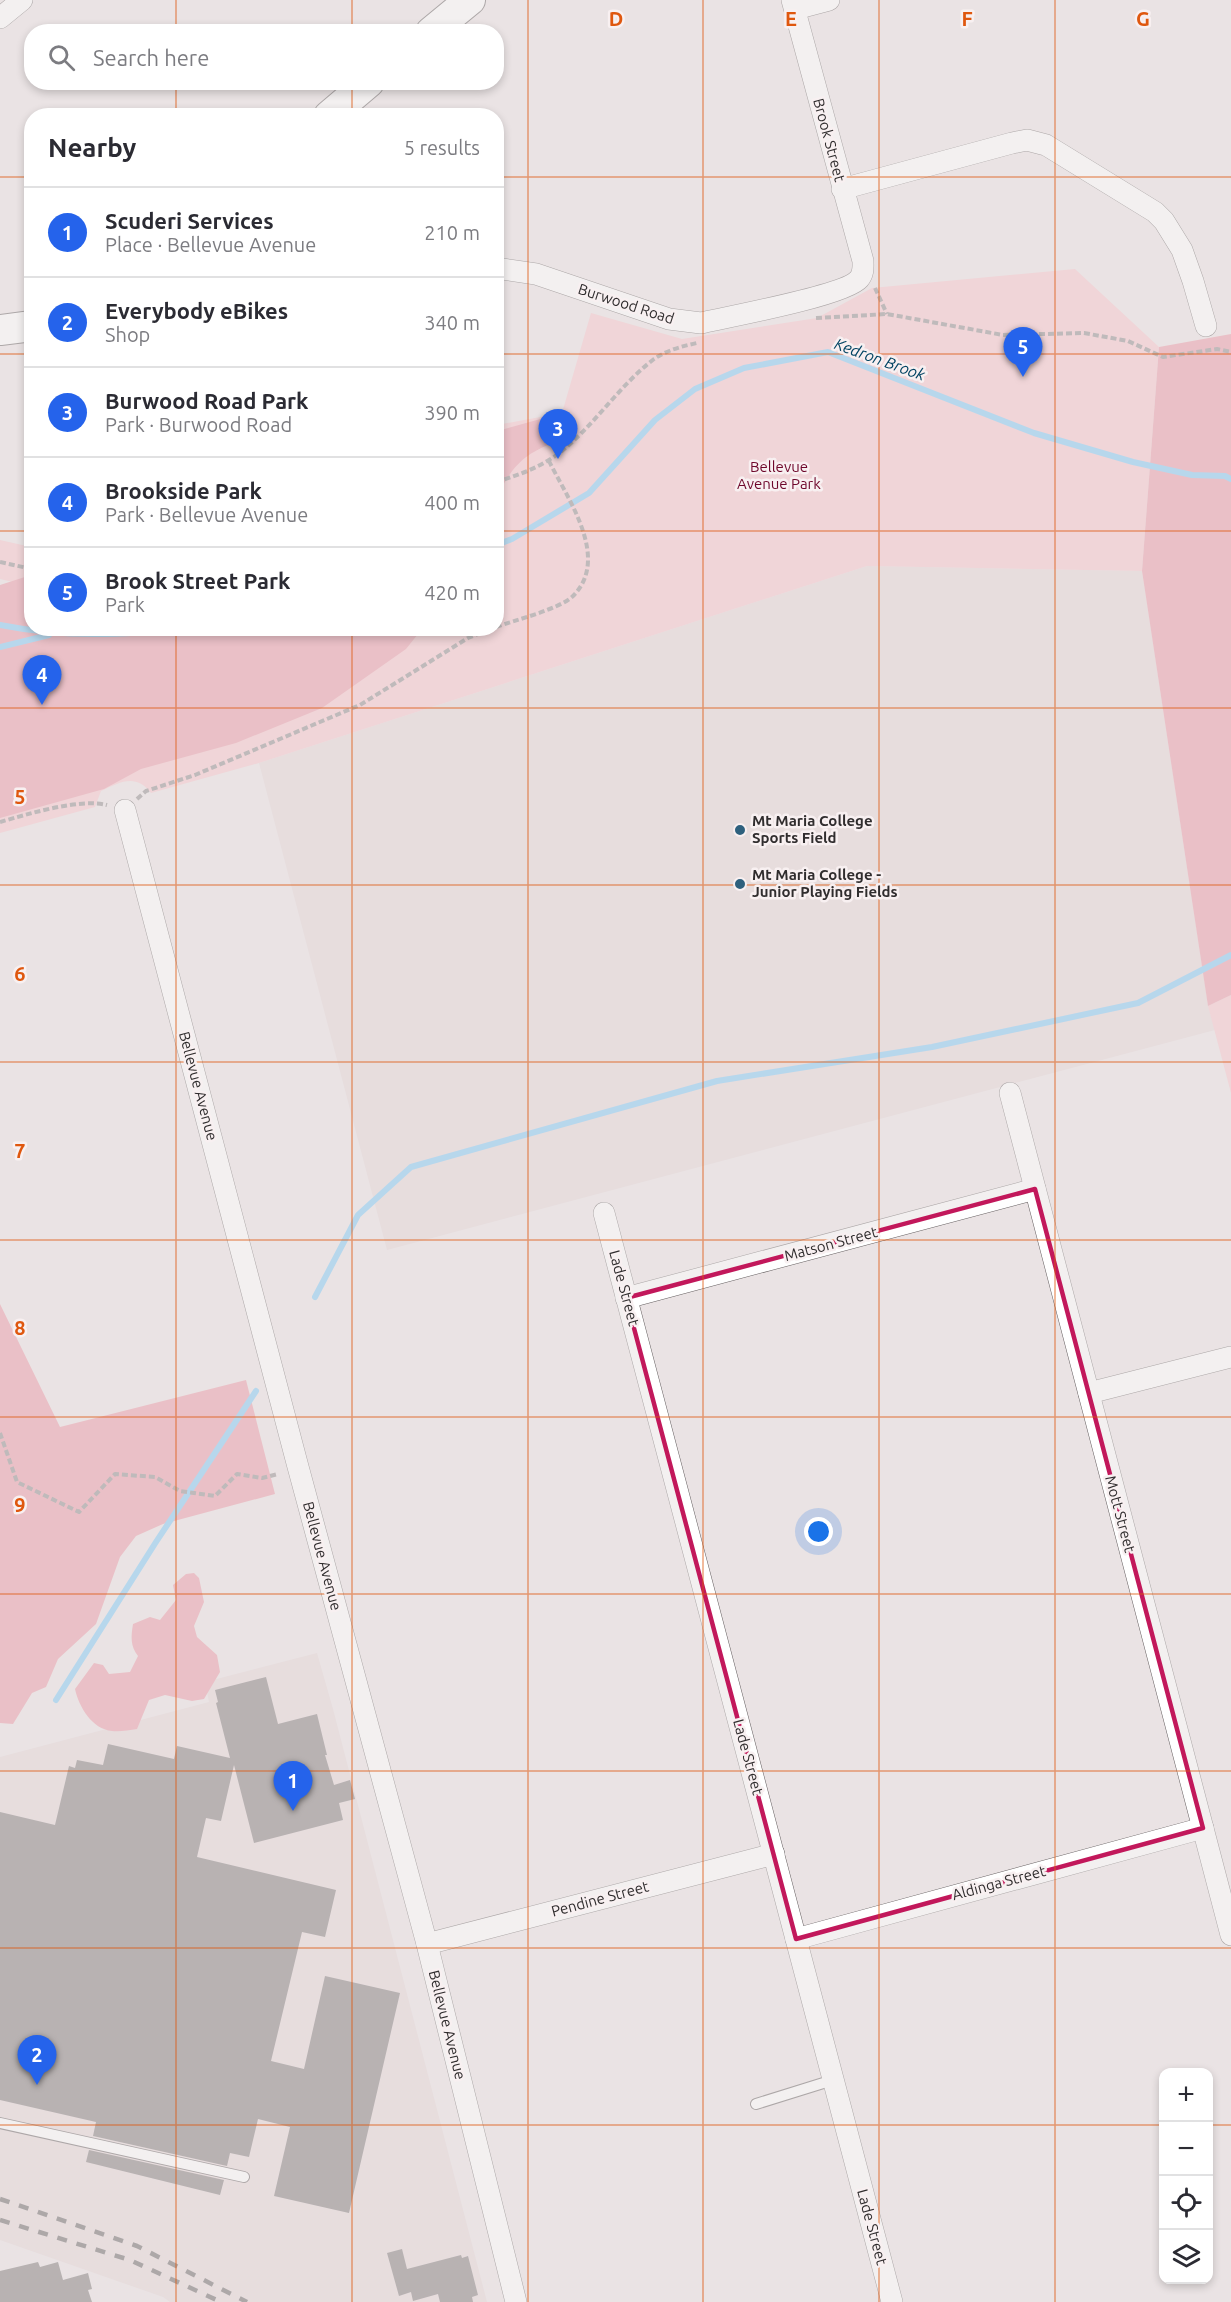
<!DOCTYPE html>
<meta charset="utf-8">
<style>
:root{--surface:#fff;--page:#f7f7f7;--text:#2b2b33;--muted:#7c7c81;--line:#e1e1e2;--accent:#2563eb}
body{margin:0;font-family:Ubuntu,sans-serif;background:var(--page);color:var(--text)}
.controls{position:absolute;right:18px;bottom:18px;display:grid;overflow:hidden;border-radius:12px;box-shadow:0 3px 9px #0003}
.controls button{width:54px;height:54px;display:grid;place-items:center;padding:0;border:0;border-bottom:2px solid var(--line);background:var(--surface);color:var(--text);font:30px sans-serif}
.you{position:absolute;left:819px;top:1532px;width:21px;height:21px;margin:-15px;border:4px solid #fff;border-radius:50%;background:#1a73e8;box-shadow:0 0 0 9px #1a73e833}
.badge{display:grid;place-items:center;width:39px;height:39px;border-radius:50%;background:var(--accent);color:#fff;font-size:20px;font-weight:700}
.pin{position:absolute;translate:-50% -50px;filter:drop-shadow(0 2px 3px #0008)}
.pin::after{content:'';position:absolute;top:32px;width:21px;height:18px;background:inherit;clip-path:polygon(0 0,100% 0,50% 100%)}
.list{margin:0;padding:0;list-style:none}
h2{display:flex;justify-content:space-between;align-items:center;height:78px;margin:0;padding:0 24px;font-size:26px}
h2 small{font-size:20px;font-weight:400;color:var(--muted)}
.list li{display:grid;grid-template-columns:39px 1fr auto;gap:18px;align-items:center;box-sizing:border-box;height:90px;padding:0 24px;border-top:2px solid var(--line)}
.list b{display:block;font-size:22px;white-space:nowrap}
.list p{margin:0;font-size:20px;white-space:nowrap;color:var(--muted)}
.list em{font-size:20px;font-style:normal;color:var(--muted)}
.icon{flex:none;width:33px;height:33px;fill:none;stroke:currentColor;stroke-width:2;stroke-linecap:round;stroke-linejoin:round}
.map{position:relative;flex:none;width:1231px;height:2302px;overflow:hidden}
.search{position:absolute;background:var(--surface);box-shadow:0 3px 9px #0003;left:24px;top:24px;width:480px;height:66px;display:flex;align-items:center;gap:15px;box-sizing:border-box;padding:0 21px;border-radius:24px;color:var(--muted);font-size:22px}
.panel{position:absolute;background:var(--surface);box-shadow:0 3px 9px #0003;left:24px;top:108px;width:480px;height:528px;border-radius:24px}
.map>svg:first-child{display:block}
</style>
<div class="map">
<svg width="1231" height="2302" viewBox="0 0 1231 2302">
<rect width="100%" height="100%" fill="#eae3e4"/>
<g fill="#e4d4d6">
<path d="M867 566 1142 571 1208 1005 1215 1030 387 1250 259 763Z"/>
<path d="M317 1653 333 1709 487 2302H170L163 2297 0 2240V1757L209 1702 205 1682Z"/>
</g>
<g fill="#f8c3ca">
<path d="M1075 269 1159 347 1142 571 867 566 259 763 151 793C136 773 120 782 101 791L95 807 0 833V596L30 586 0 579V540L31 547 32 628H496L497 425 562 413 591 313 682 339 817 318 872 288Z"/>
<path d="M1231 995V1093L1208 1006Z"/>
</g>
<g fill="#eb96a4">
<path d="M1231 334V995L1208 1006 1142 571 1159 347Z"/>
<path d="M562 413 570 421 560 440C524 454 516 462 497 495V431Z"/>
<path d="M31 575 32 628 422 629 406 649 322 708 236 743 141 769 104 789 0 818V585Z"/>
<path d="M0 1304 60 1427 246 1380 275 1494 163 1524 136 1536 120 1557 96 1624 58 1659 46 1687 32 1693 13 1724 0 1723Z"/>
<path d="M194 1573 199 1578 204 1602 194 1626 197 1637 217 1655 220 1672 204 1699 192 1701 165 1695 149 1700 137 1729C129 1730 120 1732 112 1731 92 1729 79 1707 75 1689L94 1663 103 1665 109 1674 130 1672 138 1656C130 1646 131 1636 133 1624L150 1617 160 1620 176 1600 173 1585 186 1574Z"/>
</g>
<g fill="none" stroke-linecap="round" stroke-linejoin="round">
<g stroke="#7ac8f7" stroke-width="6">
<path d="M496 545 512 539 589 493 655 420 695 389 744 368 828 352 1034 433 1133 462 1192 475 1225 476 1231 479"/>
<path d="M0 625C65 638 125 635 190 628"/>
<path d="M0 647 49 635"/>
<path d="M315 1297 358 1215 411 1167 717 1081 932 1047 1138 1003 1231 955"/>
<path d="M56 1700 156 1542 256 1391"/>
</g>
</g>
<g fill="#7c7676">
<path d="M266 1677 278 1724 317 1714 327 1755H325L334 1785 350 1780 355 1799 339 1803 343 1820 254 1843 234 1765 221 1821 206 1818 197 1857 336 1890 325 1937 302 1932 271 2061 304 2069 325 1976 400 1993 349 2213 274 2196 290 2127 258 2119 249 2157 230 2153 227 2166 93 2136 96 2122 0 2100V1812L55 1825 69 1766 75 1768 77 1760 103 1765 108 1744 174 1759 177 1746 230 1758 216 1703 218 1702 215 1690Z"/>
<path d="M89 2150 224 2180 220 2195 86 2162Z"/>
<path d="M402 2249 407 2269 461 2255 462 2258 468 2256 478 2295 472 2297 473 2302H440L438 2294 413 2301 411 2292 399 2296 387 2253Z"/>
<path d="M38 2262 40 2267 58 2262 63 2280 88 2273 92 2289 88 2290 92 2302H0V2271Z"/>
</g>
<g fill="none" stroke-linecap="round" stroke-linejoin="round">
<defs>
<g id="lane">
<path d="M756 2104 833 2080"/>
<path d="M0 2123 244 2177"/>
</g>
<g id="street">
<path d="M795 9 829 0"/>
<path d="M0 18 22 0"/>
<path d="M842 189 1012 143 1027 140 1046 145 1155 212 1164 221 1182 250 1193 281 1206 326"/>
<path d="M496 268 536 274 669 319 701 323C728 317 846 295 859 279 864 273 863 267 863 261L792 0"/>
<path d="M125 810 297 1463 427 1944 516 2302"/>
<path d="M1010 1093 1231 1935"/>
<path d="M604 1213 892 2302"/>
<path d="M626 1298 1035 1189"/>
<path d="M1089 1393 1231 1357"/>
<path d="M796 1939 1203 1828"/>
<path d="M427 1944 774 1854"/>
</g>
<g id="secondary">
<path d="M431 32 470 0"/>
<path d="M329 116 369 82"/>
<path d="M0 330 32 326"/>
</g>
</defs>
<use href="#lane" stroke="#655f60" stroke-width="12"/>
<use href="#street" stroke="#655f60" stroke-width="22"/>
<use href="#secondary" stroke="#655f60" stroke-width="32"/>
<g stroke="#8d8889" stroke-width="4" stroke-dasharray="6 3" stroke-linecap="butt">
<path d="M875 288 887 314"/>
<path d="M816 318 887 314 1003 335 1084 333 1128 341 1163 357 1217 349 1231 352"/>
<path d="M496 482C519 475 544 466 563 450 596 423 620 385 654 359 667 350 683 346 697 343"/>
<path d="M0 562 32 569"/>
<path d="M496 627C515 620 560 609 573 596 611 558 567 498 549 461"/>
<path d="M137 799 146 791 195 775 360 705 468 638 493 628"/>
<path d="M0 822C28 814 80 798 107 805"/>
<path d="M0 1433 17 1482 79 1512 115 1474 155 1477 180 1491 215 1496 237 1474 262 1478 278 1474"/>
</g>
<use href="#lane" stroke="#fff" stroke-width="10"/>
<use href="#street" stroke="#fff" stroke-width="21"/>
<use href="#secondary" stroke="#fff" stroke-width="30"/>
<g stroke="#646061" stroke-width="4.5" stroke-dasharray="10 10" stroke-linecap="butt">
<path d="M0 2199 137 2246 247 2302"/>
<path d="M0 2220 130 2260 221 2302"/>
</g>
</g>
<path d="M0 0H1231V2302H0ZM1035 1189 1203 1828 796 1939 626 1298Z" fill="#eae3e4" fill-opacity=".55" fill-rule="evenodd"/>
<path fill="none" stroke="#c2185b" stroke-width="4.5" stroke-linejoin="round" d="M1035 1189 1203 1828 796 1939 626 1298Z"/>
<path fill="none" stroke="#df570e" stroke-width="1.5" stroke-opacity="0.55" d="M176 0V32M352 0V32M528 0V2302M703 0V2302M879 0V2302M1055 0V2302M176 82V116M352 82V116M0 177H32M496 177H1231M0 354H32M496 354H1231M0 531H32M496 531H1231M176 628V2302M352 628V2302M0 708H1231M0 885H1231M0 1062H1231M0 1240H1231M0 1417H1231M0 1594H1231M0 1771H1231M0 1948H1231M0 2125H1164M1208 2125H1231"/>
<g fill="#2e607d" stroke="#f8f0f1" stroke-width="2">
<circle cx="740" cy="830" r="6"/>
<circle cx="740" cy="884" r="6"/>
</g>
<g text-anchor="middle" stroke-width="5" stroke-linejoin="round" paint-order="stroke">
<g font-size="15" fill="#302d2e" stroke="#f8f0f1">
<text transform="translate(829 140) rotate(75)" y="5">Brook Street</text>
<text transform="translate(626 304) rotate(18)" y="5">Burwood Road</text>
<text transform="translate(198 1086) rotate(75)" y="5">Bellevue Avenue</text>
<text transform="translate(831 1244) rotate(-15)" y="5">Matson Street</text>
<text transform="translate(624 1288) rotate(75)" y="5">Lade Street</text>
<text transform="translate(1120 1514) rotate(75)" y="5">Mott Street</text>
<text transform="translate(322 1556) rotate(75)" y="5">Bellevue Avenue</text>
<text transform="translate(748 1757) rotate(75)" y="5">Lade Street</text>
<text transform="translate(999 1883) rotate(-15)" y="5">Aldinga Street</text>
<text transform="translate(600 1899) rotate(-15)" y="5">Pendine Street</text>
<text transform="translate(447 2025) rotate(76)" y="5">Bellevue Avenue</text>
<text transform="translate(872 2227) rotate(75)" y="5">Lade Street</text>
</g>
<g font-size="15" fill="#6e072b" stroke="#f8f0f1">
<text x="779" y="472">Bellevue<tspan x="779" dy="17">Avenue Park</tspan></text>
</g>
<g font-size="15" font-weight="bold" fill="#302d2e" stroke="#f8f0f1" text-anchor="start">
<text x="752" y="826">Mt Maria College<tspan x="752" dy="17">Sports Field</tspan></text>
<text x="752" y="880">Mt Maria College -<tspan x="752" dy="17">Junior Playing Fields</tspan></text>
</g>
<g font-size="16" font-style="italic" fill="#004362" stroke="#f8f0f1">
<text transform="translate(880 359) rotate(20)" y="6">Kedron Brook</text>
</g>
</g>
<g font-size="20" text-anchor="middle" font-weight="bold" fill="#df570e" stroke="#f8f0f1" stroke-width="5" stroke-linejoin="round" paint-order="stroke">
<text x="616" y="26">D</text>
<text x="791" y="26">E</text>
<text x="967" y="26">F</text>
<text x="1143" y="26">G</text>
<text x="20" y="804">5</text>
<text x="20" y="981">6</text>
<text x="20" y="1158">7</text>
<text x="20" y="1335">8</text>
<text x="20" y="1512">9</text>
</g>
</svg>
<div class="controls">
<button>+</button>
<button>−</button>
<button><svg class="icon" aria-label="locate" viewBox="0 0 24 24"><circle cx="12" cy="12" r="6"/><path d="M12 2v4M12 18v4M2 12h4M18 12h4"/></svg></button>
<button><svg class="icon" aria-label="layers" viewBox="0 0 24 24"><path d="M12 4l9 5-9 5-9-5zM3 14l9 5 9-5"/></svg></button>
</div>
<div class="you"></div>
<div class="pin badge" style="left:293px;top:1811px">1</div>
<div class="pin badge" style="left:37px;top:2085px">2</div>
<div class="pin badge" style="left:558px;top:459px">3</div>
<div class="pin badge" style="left:42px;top:705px">4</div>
<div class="pin badge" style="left:1023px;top:377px">5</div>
<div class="search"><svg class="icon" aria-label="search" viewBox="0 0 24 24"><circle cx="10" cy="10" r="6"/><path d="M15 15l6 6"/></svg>Search here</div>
<section class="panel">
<h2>Nearby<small>5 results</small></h2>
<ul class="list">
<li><span class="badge">1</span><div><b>Scuderi Services</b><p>Place · Bellevue Avenue</p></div><em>210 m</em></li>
<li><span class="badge">2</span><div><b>Everybody eBikes</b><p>Shop</p></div><em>340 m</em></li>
<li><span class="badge">3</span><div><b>Burwood Road Park</b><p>Park · Burwood Road</p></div><em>390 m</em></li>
<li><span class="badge">4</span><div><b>Brookside Park</b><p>Park · Bellevue Avenue</p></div><em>400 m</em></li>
<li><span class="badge">5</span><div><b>Brook Street Park</b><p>Park</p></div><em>420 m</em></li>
</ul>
</section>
</div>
